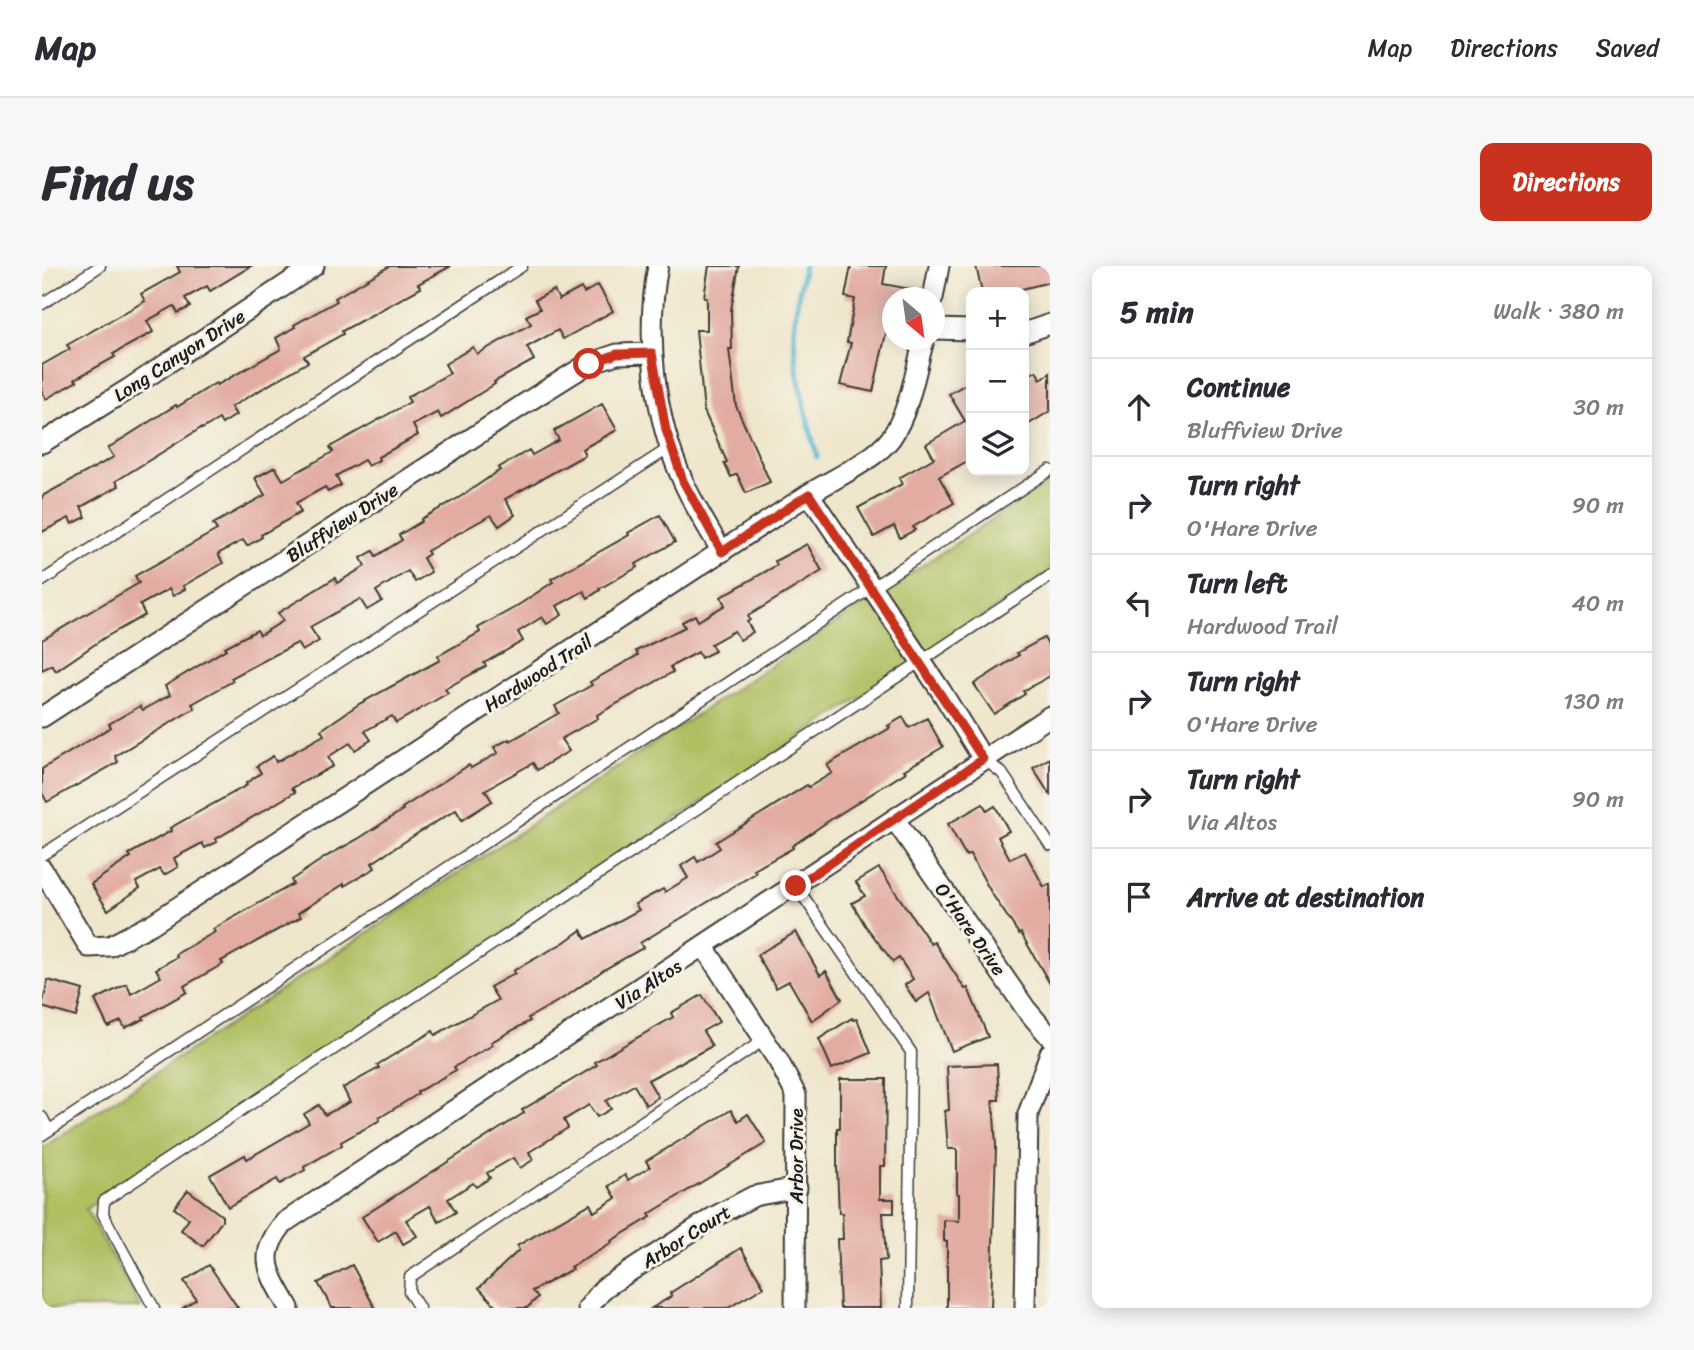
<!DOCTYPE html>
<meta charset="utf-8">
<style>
:root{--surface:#fff;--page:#f7f7f7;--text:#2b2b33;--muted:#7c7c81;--line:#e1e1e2;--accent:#c8321e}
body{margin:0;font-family:Sriracha,sans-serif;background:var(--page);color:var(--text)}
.controls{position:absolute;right:21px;top:21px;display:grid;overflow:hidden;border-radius:14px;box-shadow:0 4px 18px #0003}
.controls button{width:63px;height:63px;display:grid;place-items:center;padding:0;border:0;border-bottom:2px solid var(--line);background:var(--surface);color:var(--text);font:35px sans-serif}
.compass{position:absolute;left:840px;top:21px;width:63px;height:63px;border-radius:50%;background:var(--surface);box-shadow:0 4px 18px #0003;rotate:151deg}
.stop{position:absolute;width:21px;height:21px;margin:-16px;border:5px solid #c8321e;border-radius:50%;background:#fff}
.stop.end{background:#c8321e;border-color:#fff;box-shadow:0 2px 7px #0008}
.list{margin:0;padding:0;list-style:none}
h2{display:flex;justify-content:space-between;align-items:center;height:91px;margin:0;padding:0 28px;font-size:30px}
h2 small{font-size:23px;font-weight:400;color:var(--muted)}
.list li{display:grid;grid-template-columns:46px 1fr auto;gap:21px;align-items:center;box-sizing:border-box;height:98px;padding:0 28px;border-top:2px solid var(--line)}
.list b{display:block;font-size:26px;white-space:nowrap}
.list p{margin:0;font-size:23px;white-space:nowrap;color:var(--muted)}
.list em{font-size:23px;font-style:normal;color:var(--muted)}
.icon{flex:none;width:38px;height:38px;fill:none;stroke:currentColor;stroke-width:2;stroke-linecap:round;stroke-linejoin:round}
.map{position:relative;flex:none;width:1008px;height:1042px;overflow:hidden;border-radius:14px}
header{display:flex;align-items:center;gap:42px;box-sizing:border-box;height:98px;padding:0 35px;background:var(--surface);border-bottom:2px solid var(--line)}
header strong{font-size:33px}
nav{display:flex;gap:38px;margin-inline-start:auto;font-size:24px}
.intro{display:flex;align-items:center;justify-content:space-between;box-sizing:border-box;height:168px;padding:0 42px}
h1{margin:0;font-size:49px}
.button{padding:18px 32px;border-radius:14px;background:var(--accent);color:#fff;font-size:24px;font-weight:700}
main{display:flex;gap:42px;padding:0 42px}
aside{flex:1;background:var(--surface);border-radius:14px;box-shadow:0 4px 18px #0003}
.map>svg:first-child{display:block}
</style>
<header>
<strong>Map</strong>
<nav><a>Map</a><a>Directions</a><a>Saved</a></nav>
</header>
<div class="intro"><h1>Find us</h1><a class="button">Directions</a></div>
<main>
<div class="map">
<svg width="1008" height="1042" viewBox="0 0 1008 1042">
<rect width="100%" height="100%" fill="#f7f3e8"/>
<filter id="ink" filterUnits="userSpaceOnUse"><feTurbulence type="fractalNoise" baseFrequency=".0143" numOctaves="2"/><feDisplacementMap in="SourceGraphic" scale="14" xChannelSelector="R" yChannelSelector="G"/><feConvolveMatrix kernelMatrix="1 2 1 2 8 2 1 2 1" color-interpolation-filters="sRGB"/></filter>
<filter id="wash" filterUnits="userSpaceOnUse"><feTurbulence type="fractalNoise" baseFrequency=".00686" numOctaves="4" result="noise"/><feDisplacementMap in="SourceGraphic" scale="28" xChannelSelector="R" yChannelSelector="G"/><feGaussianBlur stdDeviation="1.57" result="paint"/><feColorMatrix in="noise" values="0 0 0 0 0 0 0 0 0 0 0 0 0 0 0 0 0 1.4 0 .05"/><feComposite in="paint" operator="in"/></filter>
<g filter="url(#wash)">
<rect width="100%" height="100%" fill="#efe6cc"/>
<path fill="#afbf62" stroke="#666e3f" stroke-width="2" d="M1008 215V306L44 943 99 1042H0V882Z"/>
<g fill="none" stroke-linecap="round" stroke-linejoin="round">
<path stroke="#52b7d1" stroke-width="5" d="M762 0C758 23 752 46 752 69 753 110 765 151 775 191"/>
</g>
<g id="blocks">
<g fill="#e2aca3">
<path d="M135 0H209L168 25 165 20 143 32 148 41 136 47 132 40 105 55 111 66 71 88 73 91 33 113 35 115 4 133 0 126V99L28 83 25 79 103 35 99 28 138 6Z"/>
<path d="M348 0H409L376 18 379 22 300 65 301 68 262 90 266 96 189 141 194 149 180 158 177 153 160 163 159 162 74 215 77 220 39 241 44 251 30 258 27 252 0 266V230L72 191 66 182 134 139 135 141 174 117 175 119 239 83 234 72 253 61 252 59 295 35 293 32Z"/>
<path d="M667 0H697L689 44 690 83H687L694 140 728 216 704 227 695 208 689 211 682 197 685 196 662 145 654 64H665V32L662 31Z"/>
<path d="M809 0H844L841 18 879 25 878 32H850V40L831 126 798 119 809 77 805 76 813 33 803 31Z"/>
<path d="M934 0H1008V16L968 26H940Z"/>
<path d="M556 19 571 45 521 73 516 64 485 81 492 94 452 116 453 118 399 152 396 146 371 159 376 169 336 191 337 194 326 200 322 194 294 210 299 219 286 226 283 221 254 237 259 246 219 269 220 271 205 280 201 274 176 288 181 297 141 320 143 323 131 330 127 323 98 339 103 349 62 372 14 405 10 399 0 404V374L97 317 93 310 175 264 171 258 223 229 213 212 233 201 241 214 291 186 288 181 368 136 365 131 408 107 403 98 431 81 435 88 489 58 484 50 498 43 493 34 512 24 517 34 539 22 542 27Z"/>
<path d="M994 105 999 113 1008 107V145L982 161V112Z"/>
<path d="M929 115V193L897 211 912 237 871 261 873 264 858 272 852 260 832 271 816 242 860 218 857 212 892 192 884 178 923 155 907 128Z"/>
<path d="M560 138 575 164 540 183 543 189 463 233 473 249 457 260 449 249 385 285 387 288 381 292 389 306 373 316 366 305 334 325 340 335 325 344 318 333 268 361 277 375 260 385 255 377 189 412 191 415 150 438 153 442 73 490 76 496 5 536 0 527V503L69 461 67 458 98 440 101 444 128 429 123 420 184 383 183 381 215 364 218 369 241 355 236 347 293 312 295 317 323 300 319 292 331 285 334 290 360 274 357 269 380 255 379 253 418 231 458 204 456 202 487 184 490 189 517 174 512 165Z"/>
<path d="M618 249 633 276 594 298 596 301 557 323 558 324 546 332 542 325 515 340 520 349 505 358 500 351 476 366 481 375 442 397 444 400 403 423 406 427 354 457 350 450 323 465 329 474 313 484 308 477 286 491 291 500 250 522 253 526 174 573 175 576 163 582 160 577 132 592 136 601 122 609 118 603 94 616 98 622 66 644 49 618 89 591 87 588 129 565 128 562 205 519 204 517 219 507 215 500 231 490 234 496 282 469 279 464 317 438 398 394 396 390 438 366 436 362 472 342 511 316 509 313 587 269 586 267Z"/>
<path d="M765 278 780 305 706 350 708 354 705 356 711 366 698 374 692 365 669 378 673 385 659 392 656 386 628 401 631 406 555 449 556 452 519 473 527 485 495 504 491 497 443 524 450 535 420 554 414 544 376 567 330 597 333 602 302 620V618L256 647 259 651 179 695 181 698 142 720 145 726 101 751 102 753 83 762 79 755 66 761 53 734 85 718 89 728 119 711 114 703 135 691 134 688 173 666 171 663 251 618 249 614 285 590 316 573 361 544 360 542 427 499 429 502 456 487 452 481 467 473 468 475 517 447 513 440 550 419 548 416 596 389 594 385 643 361 640 356 653 349 656 355 683 339 679 331 735 299 733 295Z"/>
<path d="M1002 372 1008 382V410L981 425 983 428 952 448 932 418 977 389 975 387Z"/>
<path d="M861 451 867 462 885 452 901 481 862 504 864 506 788 554 750 580 751 582 712 604 714 607 598 677 601 682 563 703 525 730 486 752 488 755 449 776 451 779 412 801 414 804 375 826 376 828 337 852 338 854 299 876 300 879 262 901 263 904 238 918 235 913 186 941 168 909 203 889 205 893 267 857 262 848 277 839 283 849 308 836 301 822 337 802 335 799 391 765 393 769 456 734 448 721 473 707 471 705 521 677 539 664 544 673 597 644 593 638 621 623 623 626 646 612 639 600 653 591 656 596 678 582 674 576 765 519 767 521 790 507 785 499 848 462 846 460Z"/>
<path d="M1008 492V529L991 502Z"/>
<path d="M941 538 945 545 953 540 967 565 956 571 968 593 983 586 1002 621 1008 618V718L979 667 977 668 950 628 928 588 924 590 906 558Z"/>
<path d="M837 602 889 678 892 676 923 723 926 722 946 771 910 785 887 727 874 736 863 719 871 713 857 692 851 696 823 659 810 637 823 630 814 616Z"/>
<path d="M754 666 778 709 784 705 800 733 770 755 747 715 734 722 715 689Z"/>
<path d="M6 714 41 724 34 751 0 741Z"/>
<path d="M660 729 677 756 661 765 670 780 606 814 616 831 604 839 592 819 564 835 569 843 555 851 547 839 522 854 526 862 487 886 491 894 478 902 471 892 445 907 448 912 434 921 431 917 406 933 414 946 397 956 388 940 364 954 375 970 361 978 354 965 336 976 320 951 482 847 480 844 555 799 553 796 631 751 629 747Z"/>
<path d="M810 752 811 754 815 753 829 787 790 803 777 773Z"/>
<path d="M955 798 957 834H951L954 880 949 1042H905V975H902V954L917 955V928H915V883H906L903 845 907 844 905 800Z"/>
<path d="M798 813H844L843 900H838V933H852V947H841L844 994 837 995 839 1042H798L795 973H801L800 947H797L795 901V862H798Z"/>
<path d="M689 844 696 855 706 848 724 877 607 948 609 951 569 975 570 977 529 1001 530 1003 490 1025 496 1031 485 1042H456L437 1022 477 984 475 980 548 938 552 946 574 932 567 920 583 909 586 914 608 901 604 895Z"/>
<path d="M146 924 180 950V955L161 980 139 964 147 953 132 942Z"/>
<path d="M699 982 722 1021 686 1042H610L630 1030 628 1027Z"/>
<path d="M167 999 196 1042H141L154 1033 142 1015Z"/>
<path d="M310 999 333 1042H290L276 1017Z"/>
</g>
</g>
</g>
<g filter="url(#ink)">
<use href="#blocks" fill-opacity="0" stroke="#3c3a36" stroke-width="2"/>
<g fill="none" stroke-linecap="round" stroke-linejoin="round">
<defs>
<g id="lane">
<path d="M0 38 58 0"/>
<path d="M0 315 480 0"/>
<path d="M942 493 960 507 1008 579"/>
<path d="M0 589 629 181"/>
<path d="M754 620 869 786 866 1042"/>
<path d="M0 851 7 864"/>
<path d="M0 869 1008 204"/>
<path d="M112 1042 61 948 62 935 1008 310"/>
<path d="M377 1042 367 1026 368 1011 722 774"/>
</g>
<g id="street">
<path d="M616 0C603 68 612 152 641 215 652 240 667 263 680 286"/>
<path d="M891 32 897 0"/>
<path d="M892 63 929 64"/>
<path d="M982 67 1008 58"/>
<path d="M0 177 88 122 272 0"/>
<path d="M767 228 899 425 941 493"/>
<path d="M0 451 493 131 546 98 575 88 610 87"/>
<path d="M853 554 984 743 1008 771"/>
<path d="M0 603 47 681 68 680 110 658 767 228C791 213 833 194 849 172 868 144 873 106 882 74"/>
<path d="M662 681 737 796 754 829 753 1042"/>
<path d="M247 1042C228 1008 213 990 243 956L1008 450"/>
<path d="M546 1042 562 1022 672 951 712 930 755 922"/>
<path d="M983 1042 986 848 1008 787"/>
</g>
</defs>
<use href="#lane" stroke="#3c3a36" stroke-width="13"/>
<use href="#street" stroke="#3c3a36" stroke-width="23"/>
<use href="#lane" stroke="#fff" stroke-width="10"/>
<use href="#street" stroke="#fff" stroke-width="19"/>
</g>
</g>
<g fill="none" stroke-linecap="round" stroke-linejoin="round" filter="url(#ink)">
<path stroke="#c8321e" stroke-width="9" d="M547 98 575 88 610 87 624 164 641 215 680 286 767 228 941 493 754 620"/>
</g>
<g text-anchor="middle" stroke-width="6" stroke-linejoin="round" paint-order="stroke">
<g font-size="19" fill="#1c1c1c" stroke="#f7f3e8">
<text transform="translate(137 89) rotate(-33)" y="7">Long Canyon Drive</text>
<text transform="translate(300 256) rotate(-33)" y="7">Bluffview Drive</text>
<text transform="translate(496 407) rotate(-33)" y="7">Hardwood Trail</text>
<text transform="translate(929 663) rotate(55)" y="7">O'Hare Drive</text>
<text transform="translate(606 718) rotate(-33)" y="7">Via Altos</text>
<text transform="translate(754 890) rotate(-90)" y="7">Arbor Drive</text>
<text transform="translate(644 970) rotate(-32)" y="7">Arbor Court</text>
</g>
</g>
</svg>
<div class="controls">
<button>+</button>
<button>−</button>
<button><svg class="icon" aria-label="layers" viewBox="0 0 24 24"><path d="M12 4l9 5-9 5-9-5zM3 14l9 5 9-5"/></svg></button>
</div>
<svg class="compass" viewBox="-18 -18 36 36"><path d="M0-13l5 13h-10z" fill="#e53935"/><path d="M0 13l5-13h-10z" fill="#7c7c81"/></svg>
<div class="stop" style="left:547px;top:98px"></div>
<div class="stop end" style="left:754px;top:620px"></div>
</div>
<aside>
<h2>5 min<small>Walk · 380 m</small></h2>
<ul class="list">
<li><svg class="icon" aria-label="ahead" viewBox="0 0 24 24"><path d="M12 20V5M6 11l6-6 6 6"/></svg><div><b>Continue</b><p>Bluffview Drive</p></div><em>30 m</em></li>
<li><svg class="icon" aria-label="right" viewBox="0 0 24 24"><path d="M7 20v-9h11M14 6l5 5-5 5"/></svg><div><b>Turn right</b><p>O'Hare Drive</p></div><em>90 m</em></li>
<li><svg class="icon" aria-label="left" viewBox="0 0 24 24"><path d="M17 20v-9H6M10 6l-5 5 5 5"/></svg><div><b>Turn left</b><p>Hardwood Trail</p></div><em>40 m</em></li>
<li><svg class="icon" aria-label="right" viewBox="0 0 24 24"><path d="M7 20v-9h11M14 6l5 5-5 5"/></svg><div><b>Turn right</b><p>O'Hare Drive</p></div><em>130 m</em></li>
<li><svg class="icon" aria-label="right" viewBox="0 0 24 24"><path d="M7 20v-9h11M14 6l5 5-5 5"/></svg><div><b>Turn right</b><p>Via Altos</p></div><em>90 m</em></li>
<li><svg class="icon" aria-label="arrive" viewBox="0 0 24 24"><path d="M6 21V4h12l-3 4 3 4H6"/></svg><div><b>Arrive at destination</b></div></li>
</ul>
</aside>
</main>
